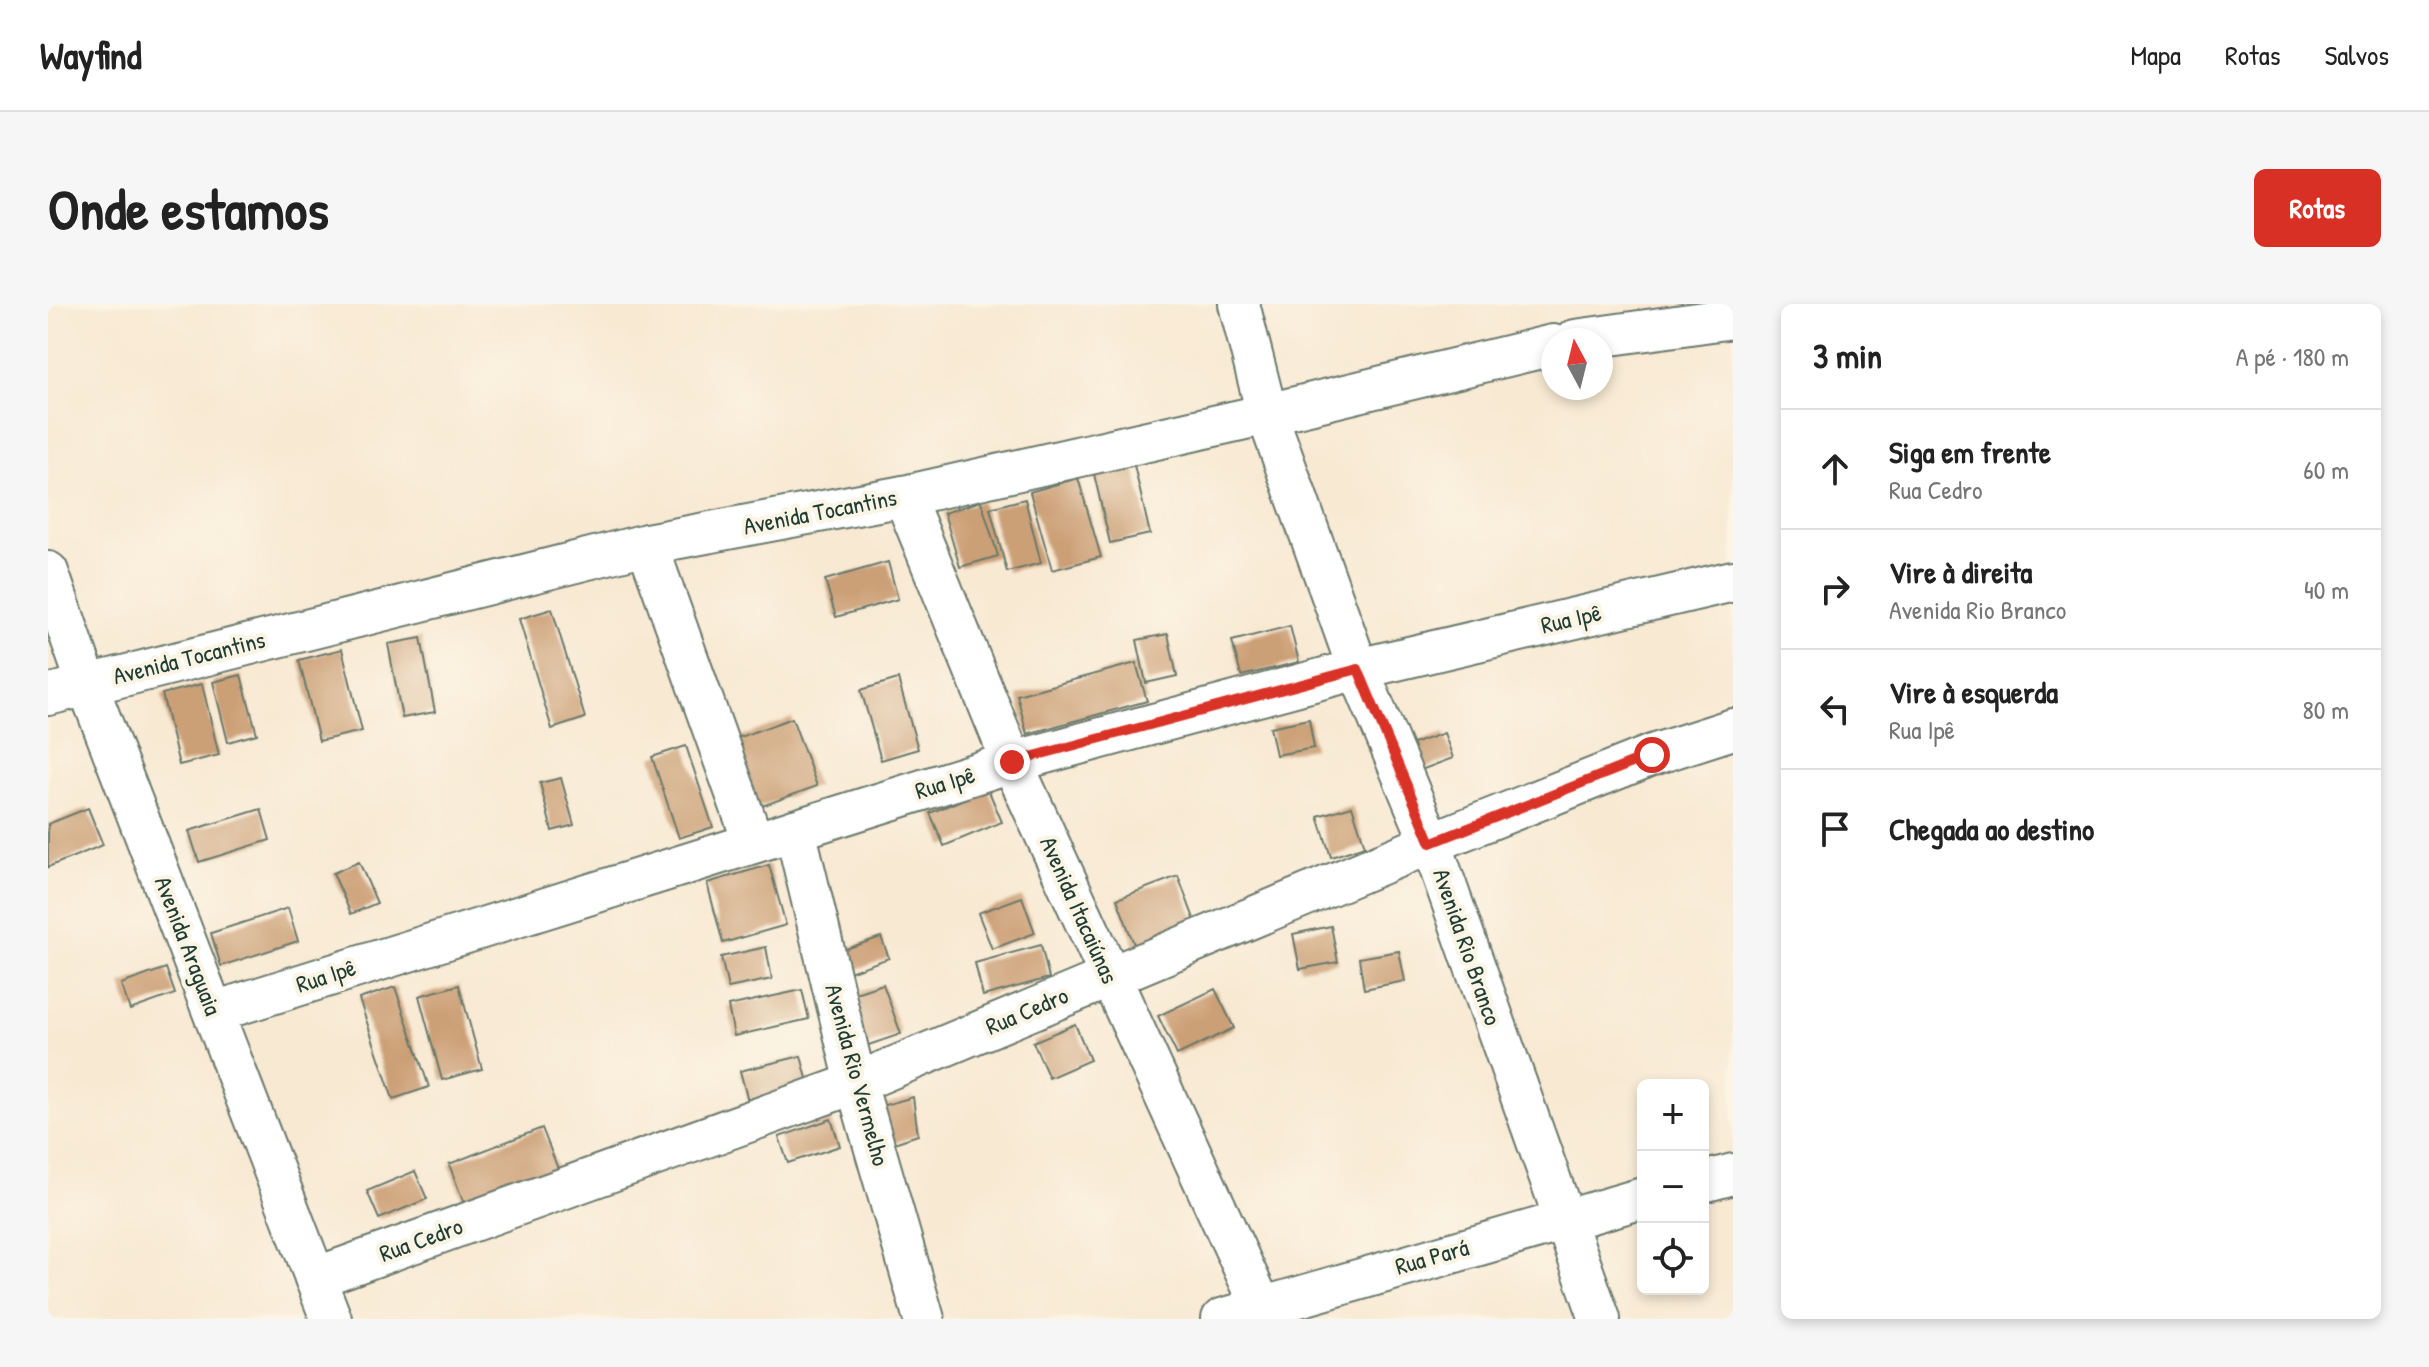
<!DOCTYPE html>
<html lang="pt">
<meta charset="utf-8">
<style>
:root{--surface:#fff;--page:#f6f6f6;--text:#222;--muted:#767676;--line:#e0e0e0;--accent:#d93025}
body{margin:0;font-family:"Patrick Hand",sans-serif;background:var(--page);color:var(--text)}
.controls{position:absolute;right:24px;bottom:24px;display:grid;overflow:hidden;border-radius:12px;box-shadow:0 4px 12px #0003}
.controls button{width:72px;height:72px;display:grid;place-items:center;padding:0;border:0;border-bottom:2px solid var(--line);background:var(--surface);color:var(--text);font:40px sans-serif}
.compass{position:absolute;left:1493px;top:24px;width:72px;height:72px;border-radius:50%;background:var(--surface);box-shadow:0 4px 12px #0003;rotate:353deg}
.stop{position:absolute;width:24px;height:24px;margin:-18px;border:6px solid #d93025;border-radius:50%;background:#fff}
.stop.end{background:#d93025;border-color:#fff;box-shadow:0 2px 8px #0008}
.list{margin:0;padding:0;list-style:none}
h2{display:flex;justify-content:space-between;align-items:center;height:104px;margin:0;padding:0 32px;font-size:34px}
h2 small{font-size:26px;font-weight:400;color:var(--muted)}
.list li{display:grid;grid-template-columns:52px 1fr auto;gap:24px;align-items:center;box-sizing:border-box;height:120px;padding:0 32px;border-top:2px solid var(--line)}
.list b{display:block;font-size:30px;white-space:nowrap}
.list p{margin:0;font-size:26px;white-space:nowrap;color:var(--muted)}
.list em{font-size:26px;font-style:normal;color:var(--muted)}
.icon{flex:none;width:44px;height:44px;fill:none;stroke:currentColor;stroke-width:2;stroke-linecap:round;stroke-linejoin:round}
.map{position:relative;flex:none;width:1685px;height:1015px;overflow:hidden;border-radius:12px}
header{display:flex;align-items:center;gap:48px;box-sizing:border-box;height:112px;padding:0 40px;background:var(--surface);border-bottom:2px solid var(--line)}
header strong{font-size:38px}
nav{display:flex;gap:44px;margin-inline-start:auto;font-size:28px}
.intro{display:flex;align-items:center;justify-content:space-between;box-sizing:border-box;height:192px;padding:0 48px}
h1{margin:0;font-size:56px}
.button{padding:20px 36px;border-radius:12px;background:var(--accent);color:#fff;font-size:28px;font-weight:700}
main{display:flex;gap:48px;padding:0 48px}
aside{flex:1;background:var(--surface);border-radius:12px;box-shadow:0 4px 12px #0003}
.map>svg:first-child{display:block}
</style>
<header>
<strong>Wayfind</strong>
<nav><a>Mapa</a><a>Rotas</a><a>Salvos</a></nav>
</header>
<div class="intro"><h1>Onde estamos</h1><a class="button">Rotas</a></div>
<main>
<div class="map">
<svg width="1685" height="1015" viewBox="0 0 1685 1015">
<rect width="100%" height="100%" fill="#fcf5e5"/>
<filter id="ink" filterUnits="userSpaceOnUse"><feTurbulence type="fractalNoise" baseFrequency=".0125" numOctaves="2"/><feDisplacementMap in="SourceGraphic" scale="16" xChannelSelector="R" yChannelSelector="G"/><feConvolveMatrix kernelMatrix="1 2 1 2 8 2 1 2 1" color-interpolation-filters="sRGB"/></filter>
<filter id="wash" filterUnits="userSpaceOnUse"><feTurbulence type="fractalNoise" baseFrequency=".006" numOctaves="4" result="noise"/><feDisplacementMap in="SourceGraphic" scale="32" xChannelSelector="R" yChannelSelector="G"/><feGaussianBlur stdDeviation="1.8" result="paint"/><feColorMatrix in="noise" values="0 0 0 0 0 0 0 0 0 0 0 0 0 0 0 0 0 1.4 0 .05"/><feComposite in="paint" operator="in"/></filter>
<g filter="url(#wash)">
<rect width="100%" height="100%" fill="#f8e9d3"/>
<g id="blocks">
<g fill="#cca077">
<path d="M1086 161 1102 230 1062 239 1046 170Z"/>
<path d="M1030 174 1053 253 1004 266 982 188Z"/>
<path d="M977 195 993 259 959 268 942 204Z"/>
<path d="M933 197 950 252 912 263 896 209Z"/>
<path d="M840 258 850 295 788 313 777 276Z"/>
<path d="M504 305 537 414 504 425 471 315Z"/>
<path d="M1242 322 1251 358 1193 372 1184 337Z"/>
<path d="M1120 330 1129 372 1098 379 1089 336Z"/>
<path d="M373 334 387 408 354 414 340 340Z"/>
<path d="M294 345 314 427 271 437 251 356Z"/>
<path d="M1088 359 1099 397 979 430 969 391Z"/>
<path d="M193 371 209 430 180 438 165 378Z"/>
<path d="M850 375 870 445 833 456 813 386Z"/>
<path d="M154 380 171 451 131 461 114 390Z"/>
<path d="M744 414 769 482 706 505 681 437Z"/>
<path d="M1261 415 1266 444 1228 451 1222 423Z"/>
<path d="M1396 429 1405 454 1365 469 1356 443Z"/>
<path d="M638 442 665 523 631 534 604 453Z"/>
<path d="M513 474 526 521 504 527 492 479Z"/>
<path d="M940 485 954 518 896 542 882 509Z"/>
<path d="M1304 502 1317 542 1283 553 1270 512Z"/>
<path d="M40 504 55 541 0 563V520Z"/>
<path d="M213 505 222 536 151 558 141 527Z"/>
<path d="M311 558 329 599 303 610 285 569Z"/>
<path d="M721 561 738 621 675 639 659 579Z"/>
<path d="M1130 572 1148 620 1087 643 1069 595Z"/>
<path d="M974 593 987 629 944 645 930 609Z"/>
<path d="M240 604 250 637 173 662 163 629Z"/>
<path d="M1283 622 1290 658 1252 665 1245 630Z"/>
<path d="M833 633 841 654 793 671 786 649Z"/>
<path d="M993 641 1001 674 935 692 927 659Z"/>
<path d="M718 643 724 675 680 684 673 653Z"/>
<path d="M1351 647 1357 677 1316 685 1311 654Z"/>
<path d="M118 664 127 690 82 706 73 680Z"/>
<path d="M835 680 853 730 812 744 795 693Z"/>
<path d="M411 681 434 765 394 776 371 692Z"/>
<path d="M347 683 381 783 345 795 311 695Z"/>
<path d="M1167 685 1186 724 1129 751 1110 712Z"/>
<path d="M754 686 761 715 686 732 680 702Z"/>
<path d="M1027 720 1042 756 1001 774 985 738Z"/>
<path d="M753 752 761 782 700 797 692 767Z"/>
<path d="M865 793 870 831 837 842 823 805Z"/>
<path d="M783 815 792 842 740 859 731 833Z"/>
<path d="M494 824 512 870 418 905 401 860Z"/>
<path d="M367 867 379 895 331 915 319 887Z"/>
</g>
</g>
</g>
<g filter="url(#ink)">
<use href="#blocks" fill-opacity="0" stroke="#6b796c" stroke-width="2"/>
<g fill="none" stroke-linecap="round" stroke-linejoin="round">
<defs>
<g id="minor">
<path d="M1191 0 1219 110 1310 365 1383 539 1552 1015"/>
<path d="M1527 36 1685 14"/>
<path d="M856 192 964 458 1219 1015"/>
<path d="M599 240 705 537"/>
<path d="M0 268 39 380 283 1015"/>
<path d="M0 391 599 240 856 192 1219 110 1505 41"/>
<path d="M747 526 808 779 876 1015"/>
<path d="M166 708 964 458 1310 365 1685 277"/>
<path d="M1655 878 1685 870"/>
<path d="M267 974 808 779 1383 539 1604 451 1685 425"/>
<path d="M1174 1015 1595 894"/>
</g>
</defs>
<use href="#minor" stroke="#6b796c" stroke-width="44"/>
<use href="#minor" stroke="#fff" stroke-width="40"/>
</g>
</g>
<g fill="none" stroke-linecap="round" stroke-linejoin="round" filter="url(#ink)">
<path stroke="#d93025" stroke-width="10" d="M964 458 1310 365 1383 539 1604 451"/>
</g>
<g text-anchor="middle" stroke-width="8" stroke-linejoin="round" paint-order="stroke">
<g font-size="24" fill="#1f3d34" stroke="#fcf5e5">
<text transform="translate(772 208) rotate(-11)" y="8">Avenida Tocantins</text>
<text transform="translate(1523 315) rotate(-13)" y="8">Rua Ipê</text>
<text transform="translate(141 354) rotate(-14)" y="8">Avenida Tocantins</text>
<text transform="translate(897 479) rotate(-17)" y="8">Rua Ipê</text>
<text transform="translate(1031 606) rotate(66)" y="8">Avenida Itacaiúnas</text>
<text transform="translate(140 642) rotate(69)" y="8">Avenida Araguaia</text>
<text transform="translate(1419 643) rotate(71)" y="8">Avenida Rio Branco</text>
<text transform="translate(278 672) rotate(-18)" y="8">Rua Ipê</text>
<text transform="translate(979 707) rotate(-23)" y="8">Rua Cedro</text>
<text transform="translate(809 771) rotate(75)" y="8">Avenida Rio Vermelho</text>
<text transform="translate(373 936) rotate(-20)" y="8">Rua Cedro</text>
<text transform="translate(1384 953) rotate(-16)" y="8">Rua Pará</text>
</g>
</g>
</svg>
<div class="controls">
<button>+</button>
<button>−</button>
<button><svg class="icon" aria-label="locate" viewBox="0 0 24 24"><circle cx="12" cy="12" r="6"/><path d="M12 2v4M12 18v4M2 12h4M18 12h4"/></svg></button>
</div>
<svg class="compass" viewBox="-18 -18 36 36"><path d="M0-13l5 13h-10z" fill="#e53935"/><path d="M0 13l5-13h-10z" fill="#767676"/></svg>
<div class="stop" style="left:1604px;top:451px"></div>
<div class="stop end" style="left:964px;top:458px"></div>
</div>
<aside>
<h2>3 min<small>A pé · 180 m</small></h2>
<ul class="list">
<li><svg class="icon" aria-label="ahead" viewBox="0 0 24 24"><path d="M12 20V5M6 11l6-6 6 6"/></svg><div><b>Siga em frente</b><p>Rua Cedro</p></div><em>60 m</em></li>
<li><svg class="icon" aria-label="right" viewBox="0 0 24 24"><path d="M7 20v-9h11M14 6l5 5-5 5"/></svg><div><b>Vire à direita</b><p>Avenida Rio Branco</p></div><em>40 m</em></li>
<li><svg class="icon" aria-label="left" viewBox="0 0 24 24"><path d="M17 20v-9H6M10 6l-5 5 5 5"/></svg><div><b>Vire à esquerda</b><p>Rua Ipê</p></div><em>80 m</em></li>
<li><svg class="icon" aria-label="arrive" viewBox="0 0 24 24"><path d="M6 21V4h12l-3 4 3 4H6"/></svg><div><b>Chegada ao destino</b></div></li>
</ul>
</aside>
</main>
